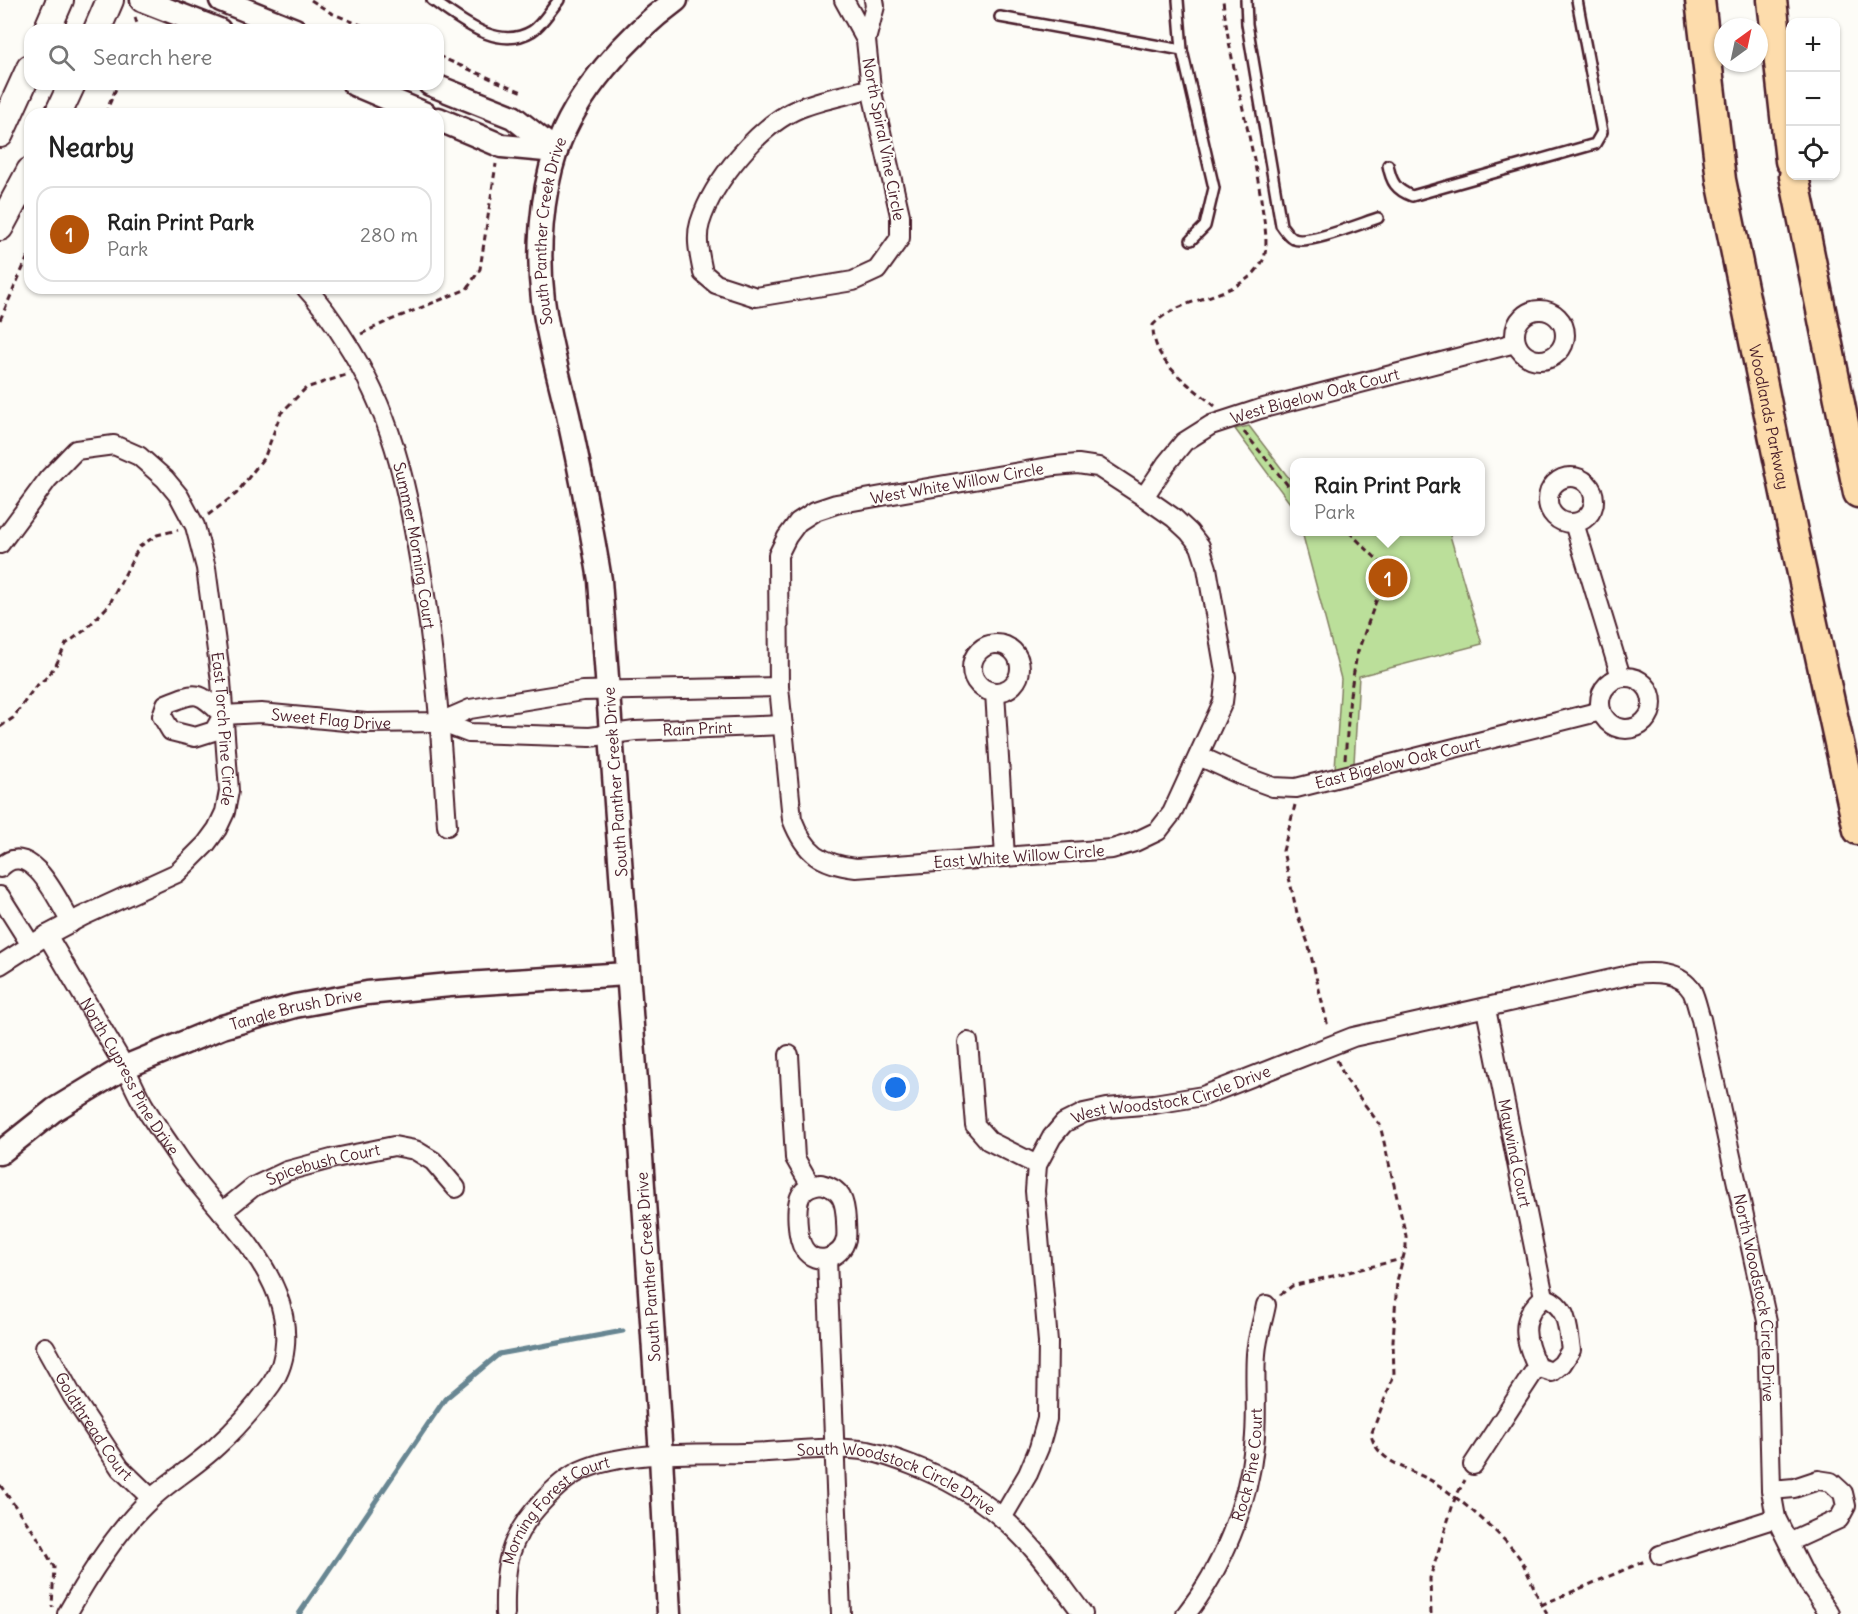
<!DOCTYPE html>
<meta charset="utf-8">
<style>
:root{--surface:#fff;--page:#f6f6f6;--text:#222;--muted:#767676;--line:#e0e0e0;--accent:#b45309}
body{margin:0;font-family:Delius,sans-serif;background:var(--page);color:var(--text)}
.controls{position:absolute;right:18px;top:18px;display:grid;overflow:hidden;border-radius:12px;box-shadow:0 2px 4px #0004}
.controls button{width:54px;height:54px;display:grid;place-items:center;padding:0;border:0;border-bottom:2px solid var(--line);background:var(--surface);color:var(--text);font:30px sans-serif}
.compass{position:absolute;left:1714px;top:18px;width:54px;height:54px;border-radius:50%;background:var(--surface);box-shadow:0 2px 4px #0004;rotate:33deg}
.you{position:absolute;left:896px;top:1088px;width:21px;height:21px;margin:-15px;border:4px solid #fff;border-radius:50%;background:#1a73e8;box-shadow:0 0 0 9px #1a73e833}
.badge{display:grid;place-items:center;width:39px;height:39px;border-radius:50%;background:var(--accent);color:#fff;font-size:20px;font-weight:700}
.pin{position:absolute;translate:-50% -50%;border:3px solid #fff;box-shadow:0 2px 6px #0006}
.popup{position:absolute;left:1290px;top:458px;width:195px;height:78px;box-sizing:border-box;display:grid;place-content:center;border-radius:12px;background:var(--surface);filter:drop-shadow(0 2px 4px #0005);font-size:20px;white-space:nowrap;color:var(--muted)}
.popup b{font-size:22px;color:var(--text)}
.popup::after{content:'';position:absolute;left:50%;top:100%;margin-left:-12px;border:12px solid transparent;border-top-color:var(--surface)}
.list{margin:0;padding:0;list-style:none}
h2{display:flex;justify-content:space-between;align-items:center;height:78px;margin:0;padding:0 24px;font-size:26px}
h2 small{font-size:20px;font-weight:400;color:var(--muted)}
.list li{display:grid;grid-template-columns:39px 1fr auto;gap:18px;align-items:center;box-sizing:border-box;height:96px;margin:0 12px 12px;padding:0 12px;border:2px solid var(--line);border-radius:18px}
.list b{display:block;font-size:22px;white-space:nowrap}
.list p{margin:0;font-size:20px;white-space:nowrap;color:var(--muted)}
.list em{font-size:20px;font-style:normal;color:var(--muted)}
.icon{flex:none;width:33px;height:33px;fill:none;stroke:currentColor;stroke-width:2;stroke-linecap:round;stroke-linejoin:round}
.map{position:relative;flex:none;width:1858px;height:1614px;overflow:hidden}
.search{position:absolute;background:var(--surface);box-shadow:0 2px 4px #0004;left:24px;top:24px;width:420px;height:66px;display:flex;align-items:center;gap:15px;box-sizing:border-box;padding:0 21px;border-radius:18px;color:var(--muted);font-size:22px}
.panel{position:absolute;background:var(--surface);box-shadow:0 2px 4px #0004;left:24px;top:108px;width:420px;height:186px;border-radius:18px}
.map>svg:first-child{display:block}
</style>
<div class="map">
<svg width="1858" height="1614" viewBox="0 0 1858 1614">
<rect width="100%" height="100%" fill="#fdfcf7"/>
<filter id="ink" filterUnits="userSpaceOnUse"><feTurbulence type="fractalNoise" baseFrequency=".0167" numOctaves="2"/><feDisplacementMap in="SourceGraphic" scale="12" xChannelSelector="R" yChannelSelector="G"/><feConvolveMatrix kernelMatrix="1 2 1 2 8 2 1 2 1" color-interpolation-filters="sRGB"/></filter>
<g filter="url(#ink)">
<g fill="#bbdf9a" stroke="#827f62" stroke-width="1.5">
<path d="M1249 426 1295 486V510L1235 429Z"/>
<path d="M1302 532H1449L1482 644 1359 676 1354 763 1335 769 1341 679Z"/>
</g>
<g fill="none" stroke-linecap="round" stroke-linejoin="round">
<path stroke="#678692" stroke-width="5" d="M299 1614 445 1399 499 1354 623 1331"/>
<defs>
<g id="service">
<path d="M432 0C460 19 497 52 532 31 542 25 551 9 559 0"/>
<path d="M1178 0 1182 50 1214 188 1205 226 1191 240"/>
<path d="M1246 0 1247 24 1281 225C1285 230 1288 236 1294 239 1308 245 1362 223 1378 218"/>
<path d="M1000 17 1182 50"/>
<path d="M1388 165C1391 182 1396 190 1412 196L1595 144 1602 132 1577 0"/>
</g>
<g id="minor">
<path d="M844 0 866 40"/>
<path d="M871 88C848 95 822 99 800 108 759 125 713 181 700 223 695 239 700 257 703 273L716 284 756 297 853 281 877 270 900 238V215L871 88 866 40 875 6 874 0"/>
<path id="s1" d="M306 288C320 303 333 321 344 339 391 411 406 481 420 564 435 651 441 738 447 826"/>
<circle cx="1540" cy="335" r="25"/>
<path d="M1078 464 1098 467 1144 497 1174 518 1189 532 1200 546 1207 568 1226 677 1223 702 1172 813 1158 831 1135 842 1112 849 856 868C821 864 805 853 792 819L779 687 778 555 787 537 798 522 815 511 836 504 1055 466Z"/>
<circle cx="1571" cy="500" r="23"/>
<path id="s2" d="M1144 497 1166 464 1184 442 1211 425 1260 409 1515 343"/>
<path d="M1574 523 1621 677"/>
<path id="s3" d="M0 544 48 479 76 450 114 445 139 456 165 479 179 496 195 526 206 568 221 681 229 791 225 812 217 829 206 844 177 873 83 916 47 935 0 965"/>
<circle cx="996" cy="668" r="24"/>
<circle cx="1626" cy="703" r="26"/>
<path d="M995 692 1005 857"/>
<path id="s4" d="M223 715 214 731 195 737 171 731 162 716 166 704C198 691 198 691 223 715L261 713 366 723 440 722 470 709 582 691 779 687"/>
<path id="s5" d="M440 722 469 733 590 737 635 731 783 725"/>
<path id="s6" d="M1199 756 1243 776 1273 787 1296 788 1601 711"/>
<path d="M0 868C30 836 59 902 71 923"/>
<path d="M0 896 31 945"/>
<path id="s7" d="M47 935C72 978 98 1021 123 1064 131 1079 137 1095 146 1109 155 1124 166 1139 176 1154 206 1200 257 1242 277 1294 288 1324 290 1358 271 1385 255 1407 237 1428 217 1446 197 1465 173 1479 153 1497 119 1527 89 1575 67 1614"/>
<path id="s8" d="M1486 1009 1544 1297"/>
<path d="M968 1042 975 1125 989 1141 1037 1165"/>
<path d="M789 1055 795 1158 811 1186"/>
<path d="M821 1184C842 1189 845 1201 846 1221 846 1227 847 1233 846 1239 842 1258 816 1267 804 1249 797 1239 795 1205 801 1195 805 1187 813 1185 821 1184Z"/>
<path id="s9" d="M222 1212 253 1187 287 1171 335 1158 394 1146 415 1150 433 1161 456 1188"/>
<path d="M827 1259 841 1614"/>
<path d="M1544 1297C1569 1307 1567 1326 1571 1350L1562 1364 1552 1372 1537 1367C1525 1341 1518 1318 1544 1297Z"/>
<path id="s10" d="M45 1347 73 1397 120 1468 151 1498"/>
<path d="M1473 1465 1537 1367"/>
<path d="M1771 1490 1794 1488 1818 1480 1831 1482 1843 1493 1846 1506 1839 1519 1789 1542"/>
<path id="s11" d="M1002 1518 1028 1474 1039 1448 1047 1419 1048 1342 1035 1191 1037 1165 1052 1137 1064 1123 1084 1113 1107 1108 1154 1104 1203 1096 1353 1037 1634 974C1654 972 1679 971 1692 991 1696 999 1698 1011 1701 1019L1767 1321 1771 1490 1776 1518 1809 1584 1830 1614"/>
<path d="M1660 1555 1776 1518"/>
<path id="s12" d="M505 1614C504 1566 508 1538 542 1502 553 1490 565 1478 580 1471 624 1450 697 1454 746 1453 785 1452 830 1445 868 1451 882 1454 899 1460 912 1465 943 1477 976 1496 1001 1517 1034 1544 1058 1581 1083 1614"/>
<path id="s13" d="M1186 1614C1222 1569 1248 1504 1254 1446 1258 1416 1254 1384 1256 1354 1257 1338 1263 1321 1266 1305"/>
</g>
<g id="tertiary">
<path d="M142 0 219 30"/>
<path d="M221 0 295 30"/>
<path d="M354 84 425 114"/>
<path d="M430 84 513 117 556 151"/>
<path d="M438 119 502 146 556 151"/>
<path id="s14" d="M0 1153 54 1110 125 1067 222 1027 295 1006 367 993 450 985 627 974"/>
<path id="s15" d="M669 1614 661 1456 636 1082 600 580C591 525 580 470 568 415 559 377 548 339 543 300 537 252 541 197 556 151 575 94 628 35 676 0"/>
</g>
<g id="secondary">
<path d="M47 30 60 0"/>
<path d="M97 30 110 0"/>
<path d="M58 114 72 84"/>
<path d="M0 134 30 68"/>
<path d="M0 227 30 171"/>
</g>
<g id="primary">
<path id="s16" d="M1700 0 1721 180 1793 532 1858 830"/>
<path d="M1772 0 1790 161"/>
<path d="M1794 176 1858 493"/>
</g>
</defs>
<use href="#service" stroke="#4a1f2b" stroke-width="14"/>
<use href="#minor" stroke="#4a1f2b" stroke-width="22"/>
<use href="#tertiary" stroke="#4a1f2b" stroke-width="27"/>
<use href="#secondary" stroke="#4a1f2b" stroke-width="30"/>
<use href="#primary" stroke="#4a1f2b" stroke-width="33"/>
<g stroke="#4a1f2b" stroke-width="3" stroke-dasharray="6 4.5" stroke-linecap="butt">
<path d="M311 0 331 13 373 30"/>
<path d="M135 17 139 30"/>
<path d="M438 56 522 92"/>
<path d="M105 114 118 84"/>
<path d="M0 320 30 252"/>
<path d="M361 334 386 322 467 289 480 269 496 164"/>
<path d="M1215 406C1189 384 1152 363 1153 325 1179 297 1226 300 1254 273 1259 267 1264 261 1265 254 1268 236 1263 216 1261 199 1251 132 1230 67 1223 0"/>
<path d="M1244 432 1295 494"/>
<path d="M208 515 236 494 265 456 281 413 306 388 346 375"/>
<path d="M0 727 13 718 35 687 45 679 56 665 66 644 85 630 109 605 139 547 157 535 178 530"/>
<path d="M1345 759 1350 695 1357 654 1384 579V566L1349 532"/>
<path d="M1295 805 1283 851 1297 913 1308 943 1328 1027"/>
<path d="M1337 1060 1345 1078 1380 1125 1406 1236V1247L1397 1281 1393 1341 1394 1375 1371 1435C1378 1464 1413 1469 1435 1483 1457 1496 1508 1539 1521 1560 1531 1577 1536 1597 1547 1614"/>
<path d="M1280 1295 1292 1286 1402 1259"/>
<path d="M0 1485 38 1538 54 1567 52 1607"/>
<path d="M1541 1605 1645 1561"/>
<path d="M1431 1614 1430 1578 1455 1498 1465 1480"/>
</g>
<use href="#service" stroke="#fdfcf7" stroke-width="9"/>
<use href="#minor" stroke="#fdfcf7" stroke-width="18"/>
<use href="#tertiary" stroke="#fdfcf7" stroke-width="22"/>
<use href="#secondary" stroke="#fdfcf7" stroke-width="26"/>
<use href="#primary" stroke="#fddcac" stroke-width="28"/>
</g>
</g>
<g text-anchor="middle" stroke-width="4.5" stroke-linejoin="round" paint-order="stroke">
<g font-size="16" fill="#4a1f2b" stroke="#fdfcf7">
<text transform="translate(884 139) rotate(79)" y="6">North Spiral Vine Circle</text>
<text dy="6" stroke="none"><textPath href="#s15" startOffset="1392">South Panther Creek Drive</textPath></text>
<text dy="6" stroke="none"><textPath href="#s2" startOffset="208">West Bigelow Oak Court</textPath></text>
<text dy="6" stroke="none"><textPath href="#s16" startOffset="423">Woodlands Parkway</textPath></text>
<text transform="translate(957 483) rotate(-10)" y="6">West White Willow Circle</text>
<text dy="6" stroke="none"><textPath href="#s1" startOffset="284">Summer Morning Court</textPath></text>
<text dy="6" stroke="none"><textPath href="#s4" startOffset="267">Sweet Flag Drive</textPath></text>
<text dy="6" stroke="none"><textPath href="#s5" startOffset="260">Rain Print</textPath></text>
<text dy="6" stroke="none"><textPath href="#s3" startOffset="483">East Torch Pine Circle</textPath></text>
<text dy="6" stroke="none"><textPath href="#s6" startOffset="208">East Bigelow Oak Court</textPath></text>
<text transform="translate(615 782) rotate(-94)" y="6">South Panther Creek Drive</text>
<text transform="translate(1019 856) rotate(-4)" y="6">East White Willow Circle</text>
<text dy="6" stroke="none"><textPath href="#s14" startOffset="333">Tangle Brush Drive</textPath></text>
<text dy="6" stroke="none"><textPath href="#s7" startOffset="164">North Cypress Pine Drive</textPath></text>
<text dy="6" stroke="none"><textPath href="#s11" startOffset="526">West Woodstock Circle Drive</textPath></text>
<text dy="6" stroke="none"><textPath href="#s8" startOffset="147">Maywind Court</textPath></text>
<text dy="6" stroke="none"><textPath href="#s9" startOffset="114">Spicebush Court</textPath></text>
<text transform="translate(648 1267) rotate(-94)" y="6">South Panther Creek Drive</text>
<text dy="6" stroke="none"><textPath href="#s11" startOffset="1384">North Woodstock Circle Drive</textPath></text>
<text dy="6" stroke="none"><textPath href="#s10" startOffset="93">Goldthread Court</textPath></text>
<text dy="6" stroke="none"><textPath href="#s13" startOffset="164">Rock Pine Court</textPath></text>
<text dy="6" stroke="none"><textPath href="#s12" startOffset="496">South Woodstock Circle Drive</textPath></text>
<text dy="6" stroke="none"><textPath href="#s12" startOffset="126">Morning Forest Court</textPath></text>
</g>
</g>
</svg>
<div class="controls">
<button>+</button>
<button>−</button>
<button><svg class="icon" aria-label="locate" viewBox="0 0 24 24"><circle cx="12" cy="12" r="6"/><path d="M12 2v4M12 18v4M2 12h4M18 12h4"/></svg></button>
</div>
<svg class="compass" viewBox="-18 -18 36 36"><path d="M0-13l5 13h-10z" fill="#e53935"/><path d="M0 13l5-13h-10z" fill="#767676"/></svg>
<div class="you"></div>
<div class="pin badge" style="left:1388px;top:578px">1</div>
<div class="popup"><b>Rain Print Park</b>Park</div>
<div class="search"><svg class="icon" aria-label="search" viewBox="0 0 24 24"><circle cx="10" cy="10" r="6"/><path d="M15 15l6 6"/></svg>Search here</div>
<section class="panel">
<h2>Nearby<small></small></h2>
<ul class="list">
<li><span class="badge">1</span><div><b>Rain Print Park</b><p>Park</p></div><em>280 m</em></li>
</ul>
</section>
</div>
